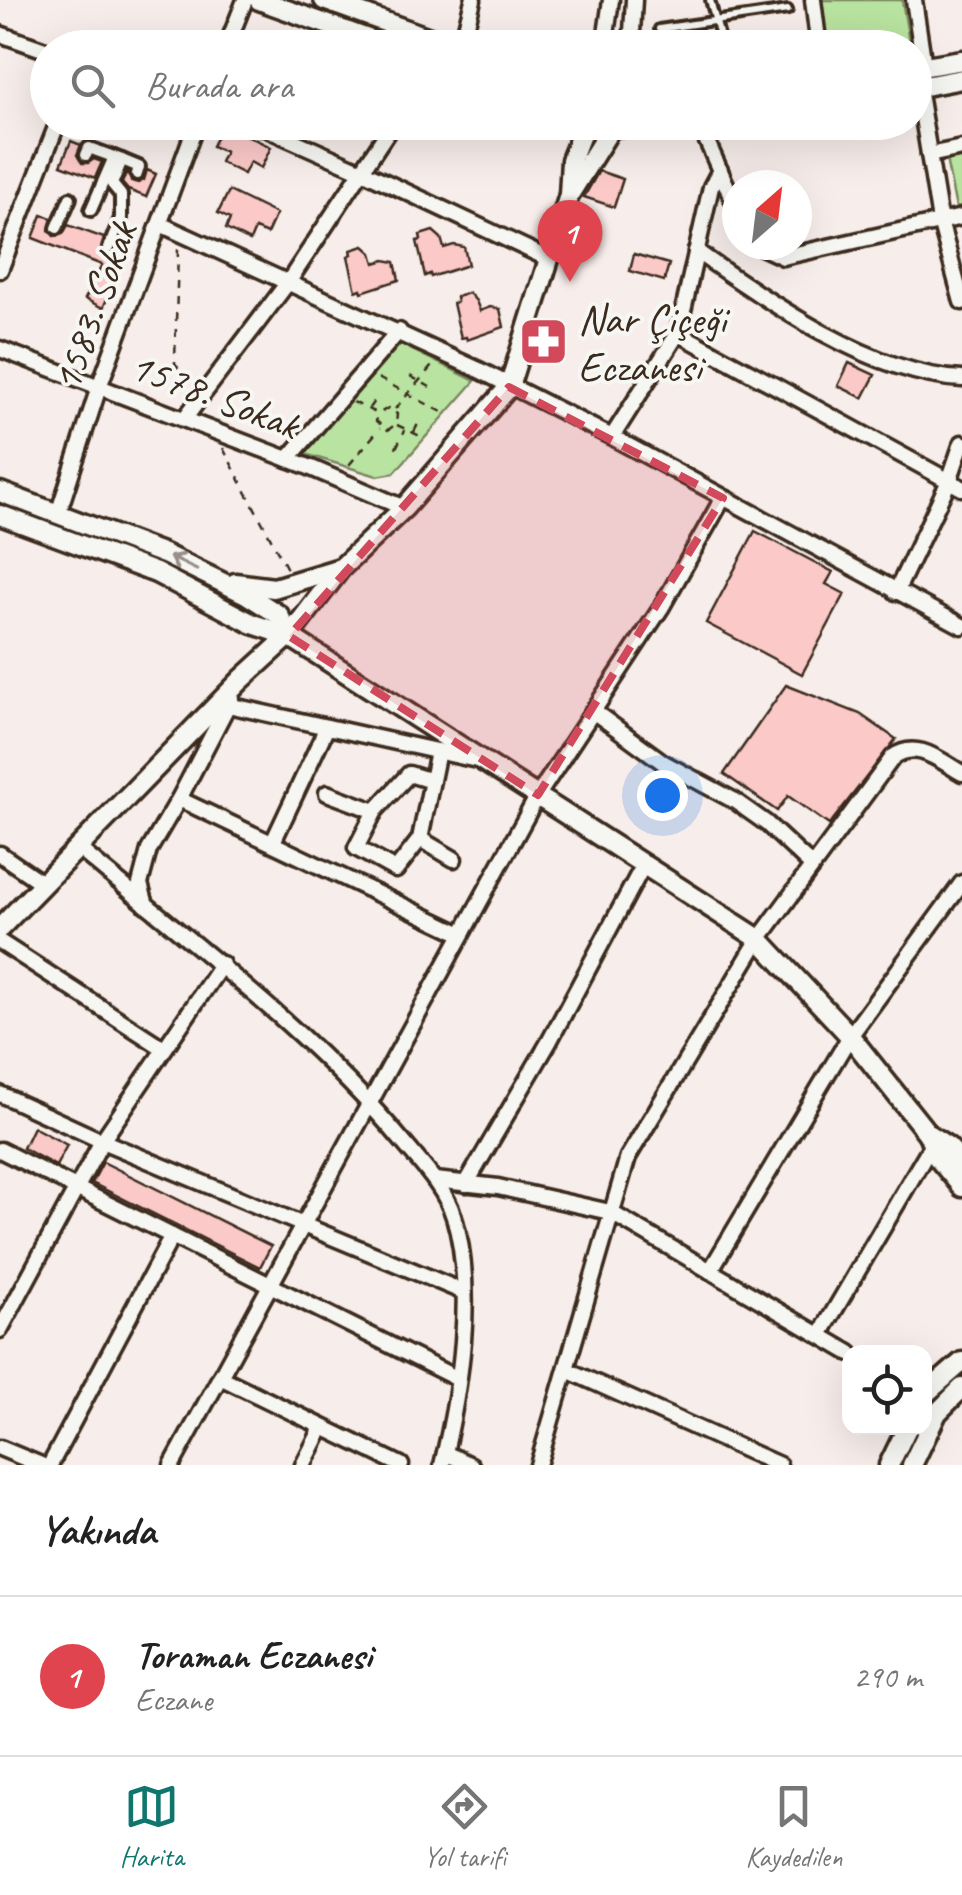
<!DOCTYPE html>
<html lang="tr">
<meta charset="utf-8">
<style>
:root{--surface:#fff;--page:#f6f6f6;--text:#222;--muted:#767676;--line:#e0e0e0;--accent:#0f766e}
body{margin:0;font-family:Caveat,sans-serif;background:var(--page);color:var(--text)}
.controls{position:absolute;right:30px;bottom:30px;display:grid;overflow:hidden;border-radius:20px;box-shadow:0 10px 40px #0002}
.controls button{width:90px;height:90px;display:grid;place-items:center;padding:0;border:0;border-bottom:2px solid var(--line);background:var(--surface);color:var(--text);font:50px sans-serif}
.compass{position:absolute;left:722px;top:170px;width:90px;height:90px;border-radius:50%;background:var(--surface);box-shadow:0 10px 40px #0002;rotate:28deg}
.you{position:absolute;left:662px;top:795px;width:35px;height:35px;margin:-25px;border:8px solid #fff;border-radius:50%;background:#1a73e8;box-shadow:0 0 0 15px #1a73e833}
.badge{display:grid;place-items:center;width:65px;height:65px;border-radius:50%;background:var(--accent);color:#fff;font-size:32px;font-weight:700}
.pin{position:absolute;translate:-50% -82px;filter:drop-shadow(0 2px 5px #0008)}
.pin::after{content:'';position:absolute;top:52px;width:35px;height:30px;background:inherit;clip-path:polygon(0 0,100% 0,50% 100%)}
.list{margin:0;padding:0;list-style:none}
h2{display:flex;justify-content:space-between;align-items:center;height:130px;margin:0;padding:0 40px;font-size:42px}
h2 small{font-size:32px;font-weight:400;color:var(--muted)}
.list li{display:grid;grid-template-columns:65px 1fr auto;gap:30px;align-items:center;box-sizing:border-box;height:160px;padding:0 40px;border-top:2px solid var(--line)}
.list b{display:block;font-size:38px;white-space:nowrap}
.list p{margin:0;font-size:32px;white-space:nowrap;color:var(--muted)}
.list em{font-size:32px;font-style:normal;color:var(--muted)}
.icon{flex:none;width:55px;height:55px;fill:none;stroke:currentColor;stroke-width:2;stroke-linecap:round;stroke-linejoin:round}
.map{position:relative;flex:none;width:962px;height:1465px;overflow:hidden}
.search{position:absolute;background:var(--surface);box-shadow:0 10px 40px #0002;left:30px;right:30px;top:30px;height:110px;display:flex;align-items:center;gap:25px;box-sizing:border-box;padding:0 35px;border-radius:55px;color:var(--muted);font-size:38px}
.sheet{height:290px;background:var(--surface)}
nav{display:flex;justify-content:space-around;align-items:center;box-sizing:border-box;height:140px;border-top:2px solid var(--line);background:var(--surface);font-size:28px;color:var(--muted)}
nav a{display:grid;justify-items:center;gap:5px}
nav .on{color:var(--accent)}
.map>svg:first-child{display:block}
</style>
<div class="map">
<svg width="962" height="1465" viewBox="0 0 962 1465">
<rect width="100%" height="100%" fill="#f7edea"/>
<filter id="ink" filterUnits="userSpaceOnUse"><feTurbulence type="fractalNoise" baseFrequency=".01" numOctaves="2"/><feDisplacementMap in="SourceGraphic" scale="20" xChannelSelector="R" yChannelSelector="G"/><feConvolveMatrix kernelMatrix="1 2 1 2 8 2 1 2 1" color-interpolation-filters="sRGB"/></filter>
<g filter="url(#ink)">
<g fill="#b9e3a0" stroke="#7a865f" stroke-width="2.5">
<path d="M820 0H902L910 47H826Z"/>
<path d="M962 157V207L956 208 946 159Z"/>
<path d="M396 342 475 381 394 473 377 476 305 454Z"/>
</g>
<g fill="#fac9c8" stroke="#3b2a1e" stroke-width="2.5">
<path d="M223 124 271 147 261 168 250 162 244 174 220 162 225 152 212 146Z"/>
<path d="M71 141 81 145 77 155 82 163H88L94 159 102 162 95 178 61 165Z"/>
<path d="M147 170 156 174 146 197 128 190 122 183 127 171 131 181 138 183 144 180Z"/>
<path d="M599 171 623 179 614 207 584 197Z"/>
<path d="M229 191 276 214 267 234 255 229 250 241 226 229 230 219 218 213Z"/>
<path d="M42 215 52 218 49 230 54 236 63 234 68 225 104 238 101 250 107 256 115 254 120 244 129 248 103 308 85 299 102 265 33 238Z"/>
<path d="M433 231 441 238 444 248 454 245 464 247 468 265 431 277 430 274 425 276 417 241 421 240 420 235Z"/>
<path d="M364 246 372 253 375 263 385 260 395 262 399 280 362 292 361 289 356 291 348 256 352 254 351 250Z"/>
<path d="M634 254 669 264 664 281 630 271Z"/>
<path d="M469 293 476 301 480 311 490 307 500 309 504 327 467 340 466 337 461 338 453 303 457 302 456 297Z"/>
<path d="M849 363 875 375 863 398 838 386Z"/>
<path d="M755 531 833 572 826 584 845 594 802 674 706 623Z"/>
<path d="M786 685 860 714 896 739 829 825 788 796 777 811 724 774Z"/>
<path d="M33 1127 67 1145 56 1166 23 1148Z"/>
<path d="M103 1162 271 1246 260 1267 92 1183Z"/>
</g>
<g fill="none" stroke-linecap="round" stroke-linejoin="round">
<defs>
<g id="service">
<path d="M710 0 723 48"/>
<path d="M659 29 788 10"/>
</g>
<g id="pedestrian">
<path d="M86 155 89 148 122 160 112 184 121 195V218L109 248"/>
<path d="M122 160 139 167 137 174"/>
<path d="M91 210 114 157"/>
<path d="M57 228 70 198"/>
</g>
<g id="minor">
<path d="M813 0 819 48"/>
<path d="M914 0 924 66"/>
<path d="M0 34 48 51"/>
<path d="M226 48 245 0"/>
<path d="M461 48 473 0"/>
<path d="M604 48 611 0"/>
<path d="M631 48 634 0"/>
<path d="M918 87 940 221 962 302"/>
<path d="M251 122 362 171 549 259"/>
<path d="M701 128 737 209"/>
<path d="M929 155 962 148"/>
<path d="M160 224 477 369 612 437 962 626"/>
<path d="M757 245 783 257 962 217"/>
<path d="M696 251C768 302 873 375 962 379"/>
<path d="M0 270 58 122"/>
<path d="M678 333 962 488"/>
<path d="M0 349 309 467 404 508"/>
<path d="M185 418 289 281 394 122"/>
<path d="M612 437 678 333 711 187 720 170"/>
<path d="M288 459 399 331"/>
<path d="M58 514 99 387 197 122"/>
<path d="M896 592 949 481 962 443"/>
<path d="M228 705 477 760"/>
<path d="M593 711 664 763 735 801 766 823 812 866"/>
<path d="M432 781 409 774 375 811 356 848 396 870 420 839 438 751"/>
<path d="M327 793 375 811"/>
<path d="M179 799 460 933"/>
<path d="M420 839 454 859"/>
<path d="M273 842 327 727"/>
<path d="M77 847C189 942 309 1029 403 1142 422 1165 445 1188 454 1217 476 1290 460 1392 442 1465"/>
<path d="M0 854 42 883"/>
<path d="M146 905 140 884 149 850 179 799 231 699"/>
<path d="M0 942 163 1048"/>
<path d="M0 1094 102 1141 464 1292"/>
<path d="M0 1150 458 1379"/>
<path d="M435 1180 498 1187 610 1212 850 1353"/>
<path d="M466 1184 549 1042 644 864"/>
<path d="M710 1271 850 1036 962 883"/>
<path d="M0 1330 102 1141 222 964"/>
<path d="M820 1335 932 1144"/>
<path d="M567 1370 779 1465"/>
<path d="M220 1377 401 1465"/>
<path d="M0 1448 41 1465"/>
<path d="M445 1453 471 1465"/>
<path d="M50 1465 172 1236"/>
<path d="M172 1465 538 795 661 608 723 498"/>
<path d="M303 1465 322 1428"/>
<path d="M538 1465 628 1157 759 939 893 757C917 740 939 760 962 773"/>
</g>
<g id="tertiary">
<path d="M259 0 393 48"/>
<path d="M324 0 457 48"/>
<path d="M914 68 962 60"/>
<path d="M914 88 962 79"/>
<path d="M615 126 701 128 725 122"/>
<path d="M569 195 611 128"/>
<path d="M0 492 164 554 246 594 279 615 289 636"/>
<path d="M0 515 156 573 253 624 289 636 759 939 850 1036 928 1134"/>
<path d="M235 583 274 588 340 568"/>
<path d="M0 928 241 680 289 636 341 568 404 508 509 387 569 195 571 160 586 122"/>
<path d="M962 1162 947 1146 928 1134 937 1157 962 1187"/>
<path d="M924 1395 962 1362"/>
<path d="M889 1465 907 1428"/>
<path d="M912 1465 937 1413 962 1388"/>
</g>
</defs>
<use href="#service" stroke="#3b2a1e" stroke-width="14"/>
<use href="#pedestrian" stroke="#3b2a1e" stroke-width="18"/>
<use href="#minor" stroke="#3b2a1e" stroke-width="21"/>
<use href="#tertiary" stroke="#3b2a1e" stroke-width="25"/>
<g stroke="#3b2a1e" stroke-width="2.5" stroke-dasharray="8 8" stroke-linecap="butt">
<path d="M178 249 175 363 190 386"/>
<path d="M410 376 430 387"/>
<path d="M378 378 444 413"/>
<path d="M353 402 378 414 388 408 397 414 396 424 388 430 376 421 378 414"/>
<path d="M369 408 375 400"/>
<path d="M395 409 432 366"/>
<path d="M397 425 422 437"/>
<path d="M414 432 419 422"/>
<path d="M223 448 287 569"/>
<path d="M396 448 405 430"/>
<path d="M349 465 380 428"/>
</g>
<use href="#service" stroke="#f6f6f2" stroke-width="6"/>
<use href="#pedestrian" stroke="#f6f6f2" stroke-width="10"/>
<use href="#minor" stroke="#f6f6f2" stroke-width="14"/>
<use href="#tertiary" stroke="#f6f6f2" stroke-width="18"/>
</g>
<defs><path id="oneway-shaft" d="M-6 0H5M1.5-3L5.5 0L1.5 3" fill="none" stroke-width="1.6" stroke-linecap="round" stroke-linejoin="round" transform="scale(2.5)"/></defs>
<use stroke="#989088" href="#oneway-shaft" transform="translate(183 563) rotate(-154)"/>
</g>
<path fill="#d1495b" fill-opacity="0.2" stroke="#d1495b" stroke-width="8" stroke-dasharray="20 12" stroke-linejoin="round" d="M509 387 723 498 538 795 289 636Z"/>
<defs>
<symbol id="pharmacy-square" viewBox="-11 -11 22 22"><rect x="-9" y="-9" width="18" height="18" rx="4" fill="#d1495b" stroke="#f6f6f2"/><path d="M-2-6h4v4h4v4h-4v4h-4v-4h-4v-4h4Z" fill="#fff"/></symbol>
</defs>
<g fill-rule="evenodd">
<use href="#pharmacy-square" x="516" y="314" width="55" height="55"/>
</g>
<g text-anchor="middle" stroke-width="8" stroke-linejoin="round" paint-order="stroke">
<g font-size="42" fill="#3b2a1e" stroke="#f6f6f2">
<text transform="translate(93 306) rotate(-70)" y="15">1583. Sokak</text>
<text transform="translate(215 394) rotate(21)" y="15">1578. Sokak</text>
</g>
<g font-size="42" fill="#3b2a1e" stroke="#f6f6f2" text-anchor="start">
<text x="578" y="333">Nar Çiçeği<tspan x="578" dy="48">Eczanesi</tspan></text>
</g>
</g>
</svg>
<div class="controls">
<button><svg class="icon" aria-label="locate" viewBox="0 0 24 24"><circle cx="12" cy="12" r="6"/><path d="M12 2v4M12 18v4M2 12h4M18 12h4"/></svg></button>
</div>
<svg class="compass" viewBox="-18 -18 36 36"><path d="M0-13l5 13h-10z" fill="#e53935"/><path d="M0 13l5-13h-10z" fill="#767676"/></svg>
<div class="you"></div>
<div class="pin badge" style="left:570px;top:282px;background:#e0444e">1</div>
<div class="search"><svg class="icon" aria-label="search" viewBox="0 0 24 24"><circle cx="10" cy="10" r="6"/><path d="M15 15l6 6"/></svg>Burada ara</div>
</div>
<section class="sheet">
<h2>Yakında<small></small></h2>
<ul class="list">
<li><span class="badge" style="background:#e0444e">1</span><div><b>Toraman Eczanesi</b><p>Eczane</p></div><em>290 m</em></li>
</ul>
</section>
<nav>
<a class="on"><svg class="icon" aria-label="map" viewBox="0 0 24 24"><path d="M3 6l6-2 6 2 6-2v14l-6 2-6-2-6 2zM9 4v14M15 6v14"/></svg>Harita</a>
<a><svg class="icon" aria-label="directions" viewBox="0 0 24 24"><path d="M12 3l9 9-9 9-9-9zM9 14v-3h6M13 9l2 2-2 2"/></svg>Yol tarifi</a>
<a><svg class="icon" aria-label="saved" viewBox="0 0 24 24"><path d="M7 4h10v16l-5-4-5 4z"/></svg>Kaydedilen</a>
</nav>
